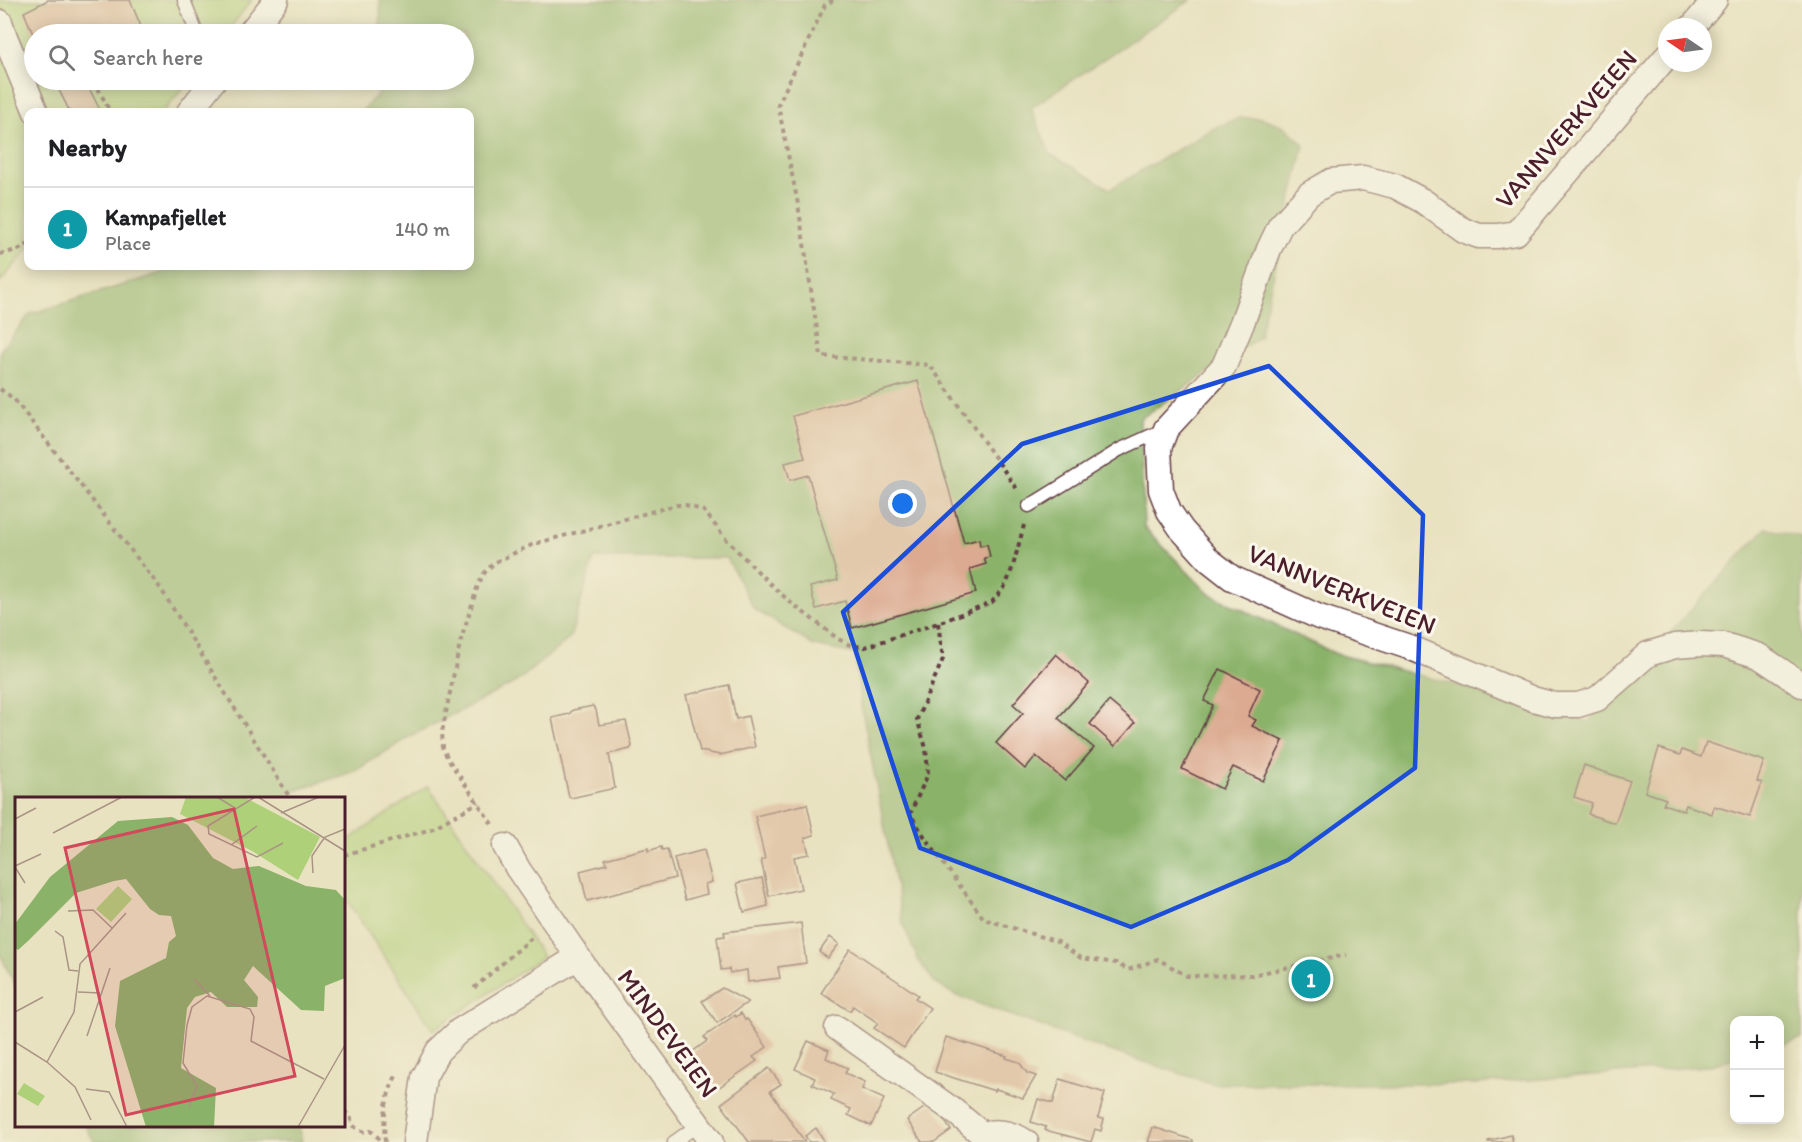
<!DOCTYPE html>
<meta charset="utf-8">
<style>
:root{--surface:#fff;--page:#f6f6f6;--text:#202124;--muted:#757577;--line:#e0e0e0;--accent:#d1495b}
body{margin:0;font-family:Itim,sans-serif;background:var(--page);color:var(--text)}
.controls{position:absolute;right:18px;bottom:18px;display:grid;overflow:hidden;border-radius:12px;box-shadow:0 3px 15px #0003}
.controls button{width:54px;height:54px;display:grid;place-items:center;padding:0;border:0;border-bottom:2px solid var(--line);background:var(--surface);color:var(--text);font:30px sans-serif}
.compass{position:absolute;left:1658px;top:18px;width:54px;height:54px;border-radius:50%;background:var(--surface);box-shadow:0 3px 15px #0003;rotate:283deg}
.you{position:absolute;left:903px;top:504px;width:21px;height:21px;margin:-15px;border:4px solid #fff;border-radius:50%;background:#1a73e8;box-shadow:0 0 0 9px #1a73e833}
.badge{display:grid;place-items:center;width:39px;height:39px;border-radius:50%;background:var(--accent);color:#fff;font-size:20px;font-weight:700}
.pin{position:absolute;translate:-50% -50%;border:3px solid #fff;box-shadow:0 2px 6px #0006}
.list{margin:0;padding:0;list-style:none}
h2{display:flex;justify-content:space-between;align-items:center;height:78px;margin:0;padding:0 24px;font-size:26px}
h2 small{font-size:20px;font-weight:400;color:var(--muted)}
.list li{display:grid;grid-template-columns:39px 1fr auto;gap:18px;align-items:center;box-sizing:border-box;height:84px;padding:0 24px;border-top:2px solid var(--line)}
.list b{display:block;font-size:22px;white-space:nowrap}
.list p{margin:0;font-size:20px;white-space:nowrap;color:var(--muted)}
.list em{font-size:20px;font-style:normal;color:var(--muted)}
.icon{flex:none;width:33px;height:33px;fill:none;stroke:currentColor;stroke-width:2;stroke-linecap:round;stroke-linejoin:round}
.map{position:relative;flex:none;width:1802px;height:1142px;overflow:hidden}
.search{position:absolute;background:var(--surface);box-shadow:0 3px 15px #0003;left:24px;top:24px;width:450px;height:66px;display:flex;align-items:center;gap:15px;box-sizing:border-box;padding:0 21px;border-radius:33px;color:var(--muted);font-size:22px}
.panel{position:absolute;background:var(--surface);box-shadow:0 3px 15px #0003;left:24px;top:108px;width:450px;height:162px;border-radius:12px}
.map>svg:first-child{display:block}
</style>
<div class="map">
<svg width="1802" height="1142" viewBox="0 0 1802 1142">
<rect width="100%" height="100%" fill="#fbf7ec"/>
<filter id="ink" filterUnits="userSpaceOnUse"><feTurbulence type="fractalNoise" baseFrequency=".0167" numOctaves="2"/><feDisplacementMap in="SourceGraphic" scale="12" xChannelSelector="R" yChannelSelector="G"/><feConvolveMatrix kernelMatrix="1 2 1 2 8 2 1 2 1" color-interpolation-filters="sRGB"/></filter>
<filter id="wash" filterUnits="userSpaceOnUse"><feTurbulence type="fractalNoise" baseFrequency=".008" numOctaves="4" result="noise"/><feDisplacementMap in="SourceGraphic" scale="24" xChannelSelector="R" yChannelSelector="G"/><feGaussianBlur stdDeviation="1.35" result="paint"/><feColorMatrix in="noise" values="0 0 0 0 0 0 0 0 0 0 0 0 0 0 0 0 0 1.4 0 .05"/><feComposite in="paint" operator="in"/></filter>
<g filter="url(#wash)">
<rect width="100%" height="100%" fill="#e9e2c1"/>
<g fill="#add079" stroke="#7c7852" stroke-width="1.5">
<path d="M0 0H252L225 34H34V80H190L163 112H28V249L0 282Z"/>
<path d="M428 786 543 957 433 1030 344 896V843Z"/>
</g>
<g fill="#8ab269" stroke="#6a684a" stroke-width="1.5">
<path d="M380 0H1191L1031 108 1050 154 1110 189 1218 126 1240 118H1262L1284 126 1304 145 1259 337 1140 419 1144 527 1209 594 1336 654 1453 684 1588 722 1766 528 1802 538V1039L1780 1046V1020H1734V1058L1708 1066 1477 1084H1213L1095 1046 955 995 935 983 918 960 903 924 861 705 855 654 814 646 754 609 727 558H594L570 638 516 682 409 737 355 771 288 793V798H16V987L0 954V351L30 314 171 270 178 266H470V112H361L382 89 381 80H464V34H380Z"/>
<path d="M86 1126H299L302 1142H94Z"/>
</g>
<g id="blocks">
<g fill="#dbaa90">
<path d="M48 0H130L144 34H33L24 12Z"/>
<path d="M76 80H85L101 112H70L58 88Z"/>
<path d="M918 381 964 543 979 539 980 546 987 544 990 557 984 558 986 564 970 569 976 593 852 628 845 601 816 609 810 587 838 580 808 475 790 480 785 463 805 458 793 416Z"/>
<path d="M1056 654 1089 683 1058 718 1094 748 1065 781 1036 756 1025 769 996 743 1023 713 1013 704Z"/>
<path d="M1220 669 1260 689 1248 716 1256 720 1252 726 1283 741 1263 781 1233 767 1222 789 1182 769 1213 705 1204 701Z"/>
<path d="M729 685 736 719 748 716 755 747 720 755 700 751 686 695Z"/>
<path d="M1109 701 1135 723 1115 746 1090 724Z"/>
<path d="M593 706 596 710 599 725 626 721 632 746 630 749 609 754 615 788 571 798 569 797 552 718 569 714 573 710Z"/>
<path d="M1706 742 1764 761 1757 781 1762 783 1750 817 1714 806 1712 814 1686 805 1684 811 1663 804 1666 799 1645 792 1659 748 1680 755 1682 750 1701 757Z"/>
<path d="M1584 765 1630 781 1615 823 1588 814 1592 803 1574 797Z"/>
<path d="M807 804 814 835 805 838 809 854 794 857 801 889 769 896 761 860 765 859 755 816Z"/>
<path d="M661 847 662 850 667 849 675 878 587 901 580 871 607 864 605 859 648 848V851Z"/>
<path d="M704 850 712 882 705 884 707 894 685 900 674 858Z"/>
<path d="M762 878 768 906 744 912 737 883Z"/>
<path d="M801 923 806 963 778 967 780 978 748 982 747 970 730 973 729 969 721 970 717 937 725 936 724 932Z"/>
<path d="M830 937 839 944 828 958 819 952Z"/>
<path d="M850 949 918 995 915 998 930 1008 904 1048 874 1028 878 1023 853 1006 850 1011 821 993Z"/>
<path d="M722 988 748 1002 717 1023 702 1001Z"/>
<path d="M741 1013 745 1020 747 1019 767 1047 753 1057 757 1061 718 1088 715 1084 712 1086 692 1058 695 1056 692 1052 707 1041 704 1037 735 1015 736 1017Z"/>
<path d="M946 1037 1007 1056 1006 1058 1019 1062 1027 1073 1036 1076 1023 1098 996 1089 995 1091 935 1072Z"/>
<path d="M808 1041 829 1050 826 1058 848 1068 845 1073 865 1082 862 1089 884 1099 871 1126 848 1115 851 1109 831 1100 834 1094 812 1084 815 1078 795 1069Z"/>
<path d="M769 1068 781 1084 770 1091 805 1142H749L721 1104Z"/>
<path d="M1060 1079 1105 1093 1098 1118 1104 1119 1101 1131 1095 1129 1091 1142 1045 1130 1046 1127 1031 1122 1038 1099 1053 1103Z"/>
<path d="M930 1104 934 1106 951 1130 934 1142H922L907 1120Z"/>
<path d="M1153 1127 1193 1140V1142H1148Z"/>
<path d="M816 1128 825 1142H809L805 1136Z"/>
<path d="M1511 1135 1513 1142H1488V1141Z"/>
</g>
</g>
</g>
<g filter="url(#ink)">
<use href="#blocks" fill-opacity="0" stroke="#623c42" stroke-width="1.5"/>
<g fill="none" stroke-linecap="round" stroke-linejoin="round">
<defs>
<g id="lane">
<path d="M184 0 197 34"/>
<path d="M1029 506 1119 450 1165 429"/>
<path d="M674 1142 698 1125"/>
</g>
<g id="street">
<path d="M0 22 5 37 36 112"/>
<path d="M1692 27 1715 0"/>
<path d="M249 34 276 0"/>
<path d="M1667 56 1516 233 1498 236H1479L1463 230 1423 201 1395 186 1363 178 1331 181 1309 194 1280 226 1269 249 1242 323 1224 366 1166 429 1159 448 1161 490 1169 511 1182 530 1209 560 1232 578 1319 617 1409 647 1533 699 1555 705H1578L1597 699 1648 654 1675 646 1700 644 1724 645 1759 656 1802 685"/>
<path d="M189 112 214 80"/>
<path d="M505 846 518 869 591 976 711 1142"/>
<path d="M837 1028 954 1111 982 1134C998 1130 1012 1133 1026 1142"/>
<path d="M415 1142 424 1077 438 1051 459 1031 578 957"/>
</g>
</defs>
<use href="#lane" stroke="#623c42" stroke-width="15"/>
<use href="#street" stroke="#623c42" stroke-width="27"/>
<g stroke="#623c42" stroke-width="4" stroke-dasharray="4.5 4.5" stroke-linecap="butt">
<path d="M833 0 825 5 778 105 798 204 821 356 930 365 1017 489"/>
<path d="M94 80 110 112"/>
<path d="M53 88 72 80"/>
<path d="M0 254 18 250 28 244"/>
<path d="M0 389 14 399 161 589 290 798"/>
<path d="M938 623 943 659 917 719 926 748 928 774 910 814 928 842 984 919 1058 942 1081 958 1116 963 1128 970 1158 959 1187 976 1252 975 1346 955"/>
<path d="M492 824 448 759 443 748 442 732 460 643 478 585 485 572 495 562 534 544 676 505H686L704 511 725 538 766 580 790 602 838 639 852 646 865 647 938 623 992 602 1006 585 1013 566 1024 525"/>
<path d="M344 855 431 829 479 802"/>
<path d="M474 988 534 936"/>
<path d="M344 1111 350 1116 353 1126 364 1132 371 1131 383 1142"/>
<path d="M385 1142C383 1118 385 1097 396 1076"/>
</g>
<use href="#lane" stroke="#fff" stroke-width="12"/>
<use href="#street" stroke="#fff" stroke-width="24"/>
</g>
</g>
<path d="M0 0H1802V1142H0ZM1269 366 1423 515 1415 768 1288 860 1131 927 920 848 843 612 1022 444Z" fill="#e9e2c1" fill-opacity=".55" fill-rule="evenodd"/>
<path fill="none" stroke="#1d4ed8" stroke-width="4.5" stroke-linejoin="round" d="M1269 366 1423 515 1415 768 1288 860 1131 927 920 848 843 612 1022 444Z"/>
<g text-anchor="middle" stroke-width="6" stroke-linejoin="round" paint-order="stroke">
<g font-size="26" fill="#4a1f2b" stroke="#fbf7ec">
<text transform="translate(1566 129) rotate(-49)" y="9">VANNVERKVEIEN</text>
<text transform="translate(1342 589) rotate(22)" y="9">VANNVERKVEIEN</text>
<text transform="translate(668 1033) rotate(54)" y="9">MINDEVEIEN</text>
</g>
</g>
<g transform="translate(15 797)">
<rect width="330" height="330" fill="#e9e2c1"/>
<path d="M171 0H229L305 40 283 83 237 54 165 17ZM103 89 117 102 96 125 81 112ZM9 286 30 299 23 309 2 297Z" fill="#add079"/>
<path d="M157 20 173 28 198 61 218 72 244 69 291 89 321 93 330 103V181L310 189 309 214 286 213 238 169 229 183 243 200 242 210H212L196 195 180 200 172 211 166 271 201 291 199 330H131L100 229 105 184 151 161 154 145 161 139 156 119 144 118 135 112 111 82 99 84 61 96 13 144 3 153 0 151V127L35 80 103 24Z" fill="#8ab269"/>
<path fill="none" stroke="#a99485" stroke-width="1.5" d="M202 0 220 11M240 0 193 29 194 37 242 60 268 46M243 0 330 54M266 16 304 0M0 22 21 11M38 36 107 0M216 48 242 29M0 69 26 57M0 70 10 86M298 76 297 59 305 47 310 40 330 32M53 114 78 113 97 131M40 134 48 140 54 173 63 174M179 182 195 199M63 195 85 196M0 215 28 200M72 239 95 171M0 245 32 265 60 290 76 323M32 265 59 215 65 167 111 116M71 292 94 295 112 330M174 310 182 289 168 266 172 228 177 210 192 199 235 212 239 220 236 244 309 282M283 330 330 248"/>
<path fill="#d1495b" fill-opacity="0.15" stroke="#d1495b" stroke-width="3" d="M219 12 280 279 111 318 50 51Z"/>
<rect width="330" height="330" fill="none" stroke="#4a1f2b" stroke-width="3"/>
</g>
</svg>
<div class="controls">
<button>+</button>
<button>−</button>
</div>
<svg class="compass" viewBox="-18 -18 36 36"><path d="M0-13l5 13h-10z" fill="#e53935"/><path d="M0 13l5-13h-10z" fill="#757577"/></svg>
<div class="you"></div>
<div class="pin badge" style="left:1311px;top:979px;background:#0f9aa8">1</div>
<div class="search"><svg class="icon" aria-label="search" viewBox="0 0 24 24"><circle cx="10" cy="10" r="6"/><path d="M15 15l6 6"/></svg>Search here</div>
<section class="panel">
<h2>Nearby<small></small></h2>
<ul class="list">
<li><span class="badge" style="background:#0f9aa8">1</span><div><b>Kampafjellet</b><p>Place</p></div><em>140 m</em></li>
</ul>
</section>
</div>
